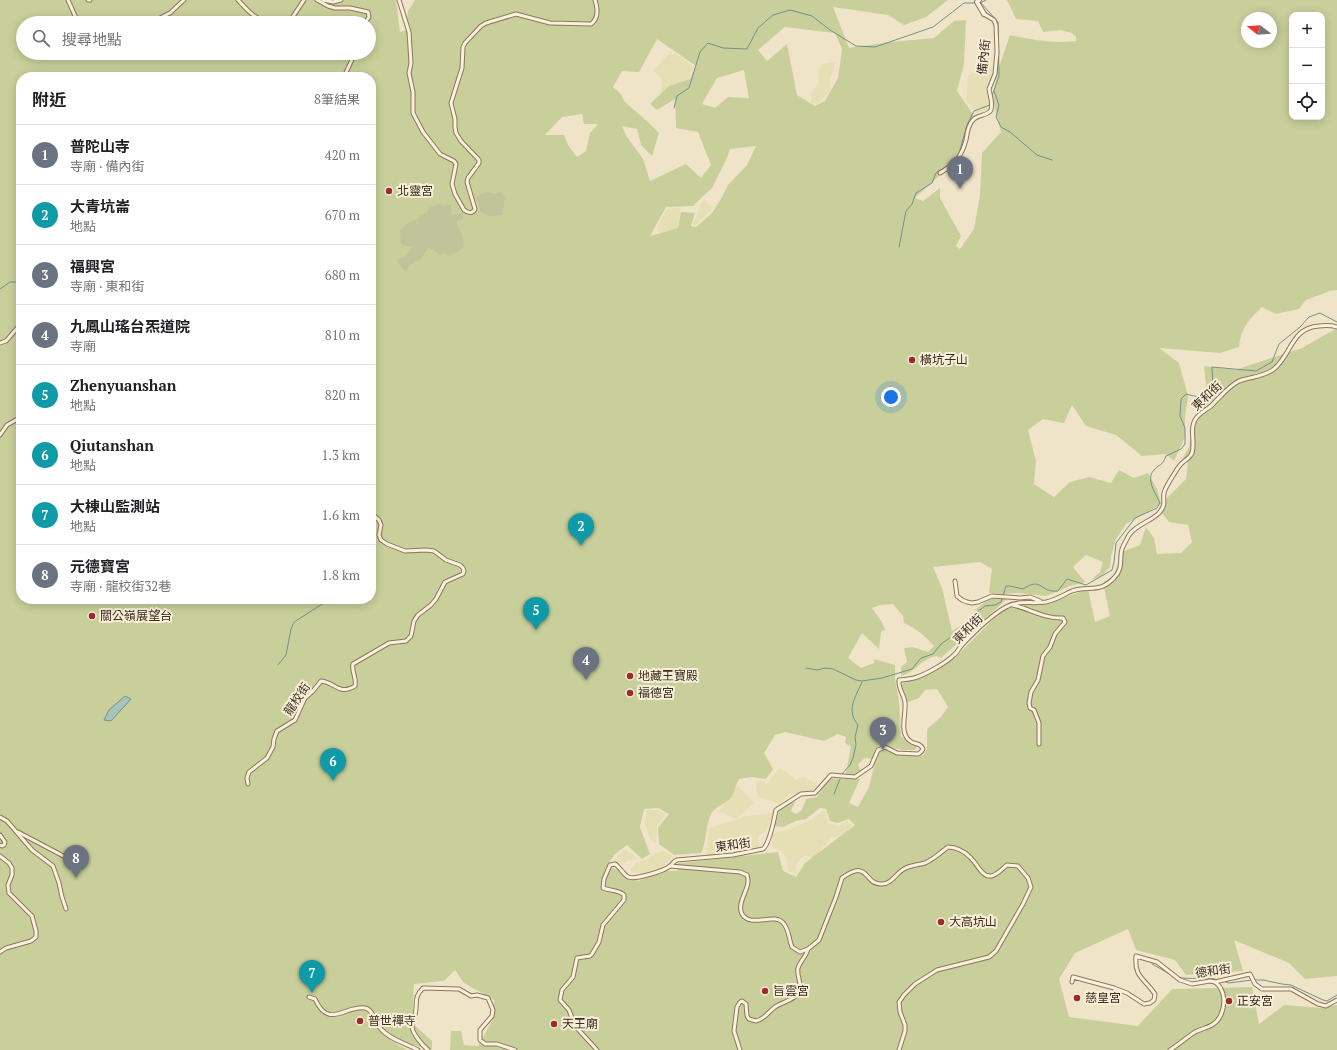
<!DOCTYPE html>
<html lang="zh-TW">
<meta charset="utf-8">
<style>
:root{--surface:#fff;--page:#f2f2f2;--text:#202124;--muted:#757577;--line:#e0e0e0;--accent:#9e2a2b}
body{margin:0;font-family:"PT Serif","Noto Sans TC",serif;background:var(--page);color:var(--text)}
.controls{position:absolute;right:12px;top:12px;display:grid;overflow:hidden;border-radius:8px;box-shadow:0 2px 10px #0003}
.controls button{width:36px;height:36px;display:grid;place-items:center;padding:0;border:0;border-bottom:1px solid var(--line);background:var(--surface);color:var(--text);font:20px sans-serif}
.compass{position:absolute;left:1241px;top:12px;width:36px;height:36px;border-radius:50%;background:var(--surface);box-shadow:0 2px 10px #0003;rotate:287deg}
.you{position:absolute;left:891px;top:397px;width:14px;height:14px;margin:-10px;border:3px solid #fff;border-radius:50%;background:#1a73e8;box-shadow:0 0 0 6px #1a73e833}
.badge{display:grid;place-items:center;width:26px;height:26px;border-radius:50%;background:var(--accent);color:#fff;font-size:13px;font-weight:700}
.pin{position:absolute;translate:-50% -33px;filter:drop-shadow(0 1px 2px #0008)}
.pin::after{content:'';position:absolute;top:21px;width:14px;height:12px;background:inherit;clip-path:polygon(0 0,100% 0,50% 100%)}
.list{margin:0;padding:0;list-style:none}
h2{display:flex;justify-content:space-between;align-items:center;height:52px;margin:0;padding:0 16px;font-size:17px}
h2 small{font-size:13px;font-weight:400;color:var(--muted)}
.list li{display:grid;grid-template-columns:26px 1fr auto;gap:12px;align-items:center;box-sizing:border-box;height:60px;padding:0 16px;border-top:1px solid var(--line)}
.list b{display:block;font-size:15px;white-space:nowrap}
.list p{margin:0;font-size:13px;white-space:nowrap;color:var(--muted)}
.list em{font-size:13px;font-style:normal;color:var(--muted)}
.icon{flex:none;width:22px;height:22px;fill:none;stroke:currentColor;stroke-width:2;stroke-linecap:round;stroke-linejoin:round}
.map{position:relative;flex:none;width:1337px;height:1050px;overflow:hidden}
.search{position:absolute;background:var(--surface);box-shadow:0 2px 10px #0003;left:16px;top:16px;width:360px;height:44px;display:flex;align-items:center;gap:10px;box-sizing:border-box;padding:0 14px;border-radius:22px;color:var(--muted);font-size:15px}
.panel{position:absolute;background:var(--surface);box-shadow:0 2px 10px #0003;left:16px;top:72px;width:360px;height:532px;border-radius:16px}
.map>svg:first-child{display:block}
</style>
<div class="map">
<svg width="1337" height="1050" viewBox="0 0 1337 1050">
<rect width="100%" height="100%" fill="#f0e4c8"/>
<g fill="#e6deb5">
<path d="M668 54H676L694 67 689 78 661 92 662 79 654 71Z"/>
<path d="M835 62 830 80 831 90 817 104 811 103V93L819 82 818 72 822 64Z"/>
<path d="M992 67 993 74 986 88 990 100 989 110 976 113 966 101 968 75Z"/>
<path d="M704 200 713 208 696 225H693L700 205Z"/>
<path d="M681 207 678 228 658 233 657 227 667 209Z"/>
<path d="M778 769 785 771 796 780 803 777 817 783V789L787 796 779 804 757 796 756 782 763 781 766 785Z"/>
<path d="M738 786 754 803 736 819 719 811Z"/>
<path d="M647 810H658L666 814 657 826 656 844 650 839 645 823Z"/>
<path d="M824 810 828 823 838 826 847 821 852 826 840 836 831 837 814 858 805 855 796 864V874L788 871 787 858 781 851 772 847 773 833 789 829 811 820Z"/>
<path d="M773 813 766 832 758 836 759 847 741 852 706 857 709 828 733 821 745 816Z"/>
<path d="M625 849 639 859 629 860 623 865 614 860Z"/>
<path d="M663 851 673 856 662 868 643 874 630 871 635 863 646 860 654 854Z"/>
</g>
<path fill="#c9cf9b" fill-rule="evenodd" d="M0 0H396L400 32 406 30 408 11 415 0H948L926 17 904 25 888 15 833 7 849 48 891 42 934 38 954 21 966 20 964 64 957 91 975 117 966 138 963 151 958 161 938 177 915 198 923 201 940 188V198L961 236 956 246 960 249 974 229 980 195 982 153 1001 132 993 100 997 73 1010 35C1032 40 1053 44 1076 41V37L1072 33 1061 30 1043 32 1038 21 1016 19 1007 0H1337V290L1330 291 1306 300 1299 309 1276 314 1262 307C1248 321 1242 326 1239 347L1220 353 1159 348 1179 363 1188 396 1185 417V437L1174 461 1166 454 1142 456 1116 435 1086 426 1072 405 1064 423 1043 419 1028 430 1036 461 1034 484 1054 497 1070 482 1089 477 1111 483 1119 470 1134 478 1148 473 1157 489 1161 504 1126 524 1116 539 1111 556 1110 567 1101 576 1091 580 1100 572 1103 562 1086 555 1073 567 1085 582 1070 586 1046 596 1018 593 1002 594 989 593 992 569 980 562 933 567 942 588 952 631 969 620 975 610 989 599H1007L941 658 936 656C921 659 914 673 901 676V667L907 662 904 648 913 647 928 652 934 646C925 636 917 629 904 623L903 616 893 604 880 605 872 608 882 622 885 630 881 632 879 649 862 633 848 658 861 668 874 663V659L895 665V678L899 701 901 736 911 745 917 746 915 750H903L880 745 875 749 873 759 865 758 858 764 860 770 863 771 861 775 850 777 846 773 851 747 845 743 846 737 838 734 824 741 785 732 775 735 764 753 773 769 766 779 751 777 739 779C736 784 735 791 732 796 727 804 715 806 711 814 705 827 707 841 701 853L674 855 659 844 658 828 669 814 658 808 644 809 640 827 650 854 642 859 627 845 615 854 608 864 612 868 621 870 638 881 664 871H678L674 864 778 852 783 871 796 877 805 863 855 825 849 819 838 823 830 821 826 809 820 808 806 819 796 821 783 827 773 826 779 810 791 801 795 802 791 811 796 814 802 810 806 799 817 797 829 778 840 779H860L849 803 858 807 869 787 875 763 881 750 888 749 899 755H923L927 749V729L941 717 948 707 937 689 925 690 919 698 906 703 901 686 905 681 920 677 955 658 1003 609 1022 606 1031 602 1043 604 1058 600 1088 589 1095 622 1110 616 1103 583 1114 575 1122 552 1140 545 1146 527 1154 538 1157 554 1181 553 1192 542 1188 525 1169 522 1161 512 1167 498 1186 479 1188 461H1184L1173 478 1180 463 1189 447 1192 424 1199 414 1207 396 1204 366 1235 370 1302 348 1337 328V976L1305 979 1289 963 1234 940 1243 971 1186 975 1175 960 1136 950 1128 929 1075 953 1059 979 1069 1017 1138 1026 1172 989 1252 987 1259 1024 1284 1005 1323 1008 1337 1005V1050H450L451 1031H461L464 1045 478 1046 493 1019 494 1000 464 983 455 970 444 981 414 984 412 1023 432 1041V1050L389 1039 407 1050H0ZM1292 15H1322V117H1292ZM1247 18H1271V42H1247ZM23 23H369V53H23ZM785 27 835 33 842 49 838 78 825 101 815 106 797 95 787 44 767 61 758 50ZM657 39 696 66 690 79 669 86 650 104 657 110 675 99 676 128 698 132 711 165 701 178 686 164 650 181 643 159 627 137 622 126 637 129 641 145 652 156 659 133 648 122 625 102 620 93 613 87 622 71 639 72ZM744 70 749 98 728 97 715 108 702 104 717 78ZM21 77H371V599H21ZM582 114 584 124H598L590 133 586 151 577 157 568 145 564 135H545L562 117ZM756 146 747 165 728 185 722 197 712 213 696 227 691 226 695 213 681 212 678 228 650 236 666 207 693 206 712 188 726 160 730 149Z"/>
<g fill="#bfc49a">
<path d="M486 192 495 194 501 192 505 198 502 215 489 216 481 212 476 197Z"/>
<path d="M438 204 443 206 451 205 452 215 463 213V219L457 221 458 227C461 230 461 232 462 236 467 250 460 250 449 256L445 253 440 255 432 249 428 248 421 259C414 262 410 265 406 272L400 266 397 260 407 255 412 247 401 245 400 231C405 225 410 221 419 219L420 215 427 213 429 208Z"/>
</g>
<path fill="#a9c4bc" stroke="#6f938a" d="M125 696 131 699 111 721 104 720 109 710Z"/>
<g fill="none" stroke-linecap="round" stroke-linejoin="round">
<g stroke="#6f938a" stroke-width="1">
<path d="M980 3 986 0"/>
<path d="M981 3 998 22 999 76 992 96"/>
<path d="M994 91 999 105 996 117 1001 127 1010 132 1037 155 1052 160"/>
<path d="M674 108 677 96 689 88 700 52 708 43 723 48 747 49 758 28 773 15 790 10 812 16 830 30 856 46 875 47 933 27 964 3H975"/>
<path d="M958 157 967 125 974 111 990 105V103"/>
<path d="M899 247 906 211 912 204 916 193 932 183 936 173 951 163"/>
<path d="M0 289 10 282H21"/>
<path d="M371 531 373 536 371 544"/>
<path d="M1003 596 1006 586H1010L1023 589C1043 576 1039 593 1058 591L1067 579 1086 585 1112 570 1114 562 1116 543 1135 518 1157 508 1160 503C1156 494 1145 479 1154 470 1160 463 1162 467 1166 456L1181 449 1185 444V428L1180 416 1181 399 1186 394C1197 397 1204 399 1213 390L1212 367 1256 371 1272 362 1279 344 1300 327 1309 317 1320 313 1337 322"/>
<path d="M278 665 286 655 291 629 294 622 327 601V599"/>
<path d="M806 668 817 670 825 668 833 669 856 680 862 681 882 678 912 669 921 658 933 654 941 644 969 624 977 612 985 606 995 605 1001 602 1002 599"/>
<path d="M841 775 850 765 853 758 856 745 855 737 858 725C846 710 855 698 862 682"/>
<path d="M834 794 840 779"/>
<path d="M1152 964 1168 973"/>
<path d="M1178 977C1192 981 1203 975 1218 980"/>
<path d="M1255 980H1263L1282 984 1291 985 1323 1000 1327 1001 1337 995"/>
<path d="M1223 981 1229 983 1252 980"/>
</g>
<defs>
<g id="minor">
<path d="M68 0 76 18 80 23"/>
<path d="M88 0H90"/>
<path d="M238 0C247 10 256 20 270 23"/>
<path d="M317 0 328 6 335 8H350L368 12 369 17 365 23"/>
<path d="M323 0 333 2 341 0"/>
<path d="M399 0 409 32 411 63 409 73 413 92V113L423 132 440 154 454 161 456 164 452 184 455 194 464 210C468 213 473 214 475 209L467 182 468 178 479 163V160L461 141 456 133 455 127V119L451 103 462 68 463 47 465 43 481 26 486 23 516 14 550 23 591 24C599 18 598 9 595 0"/>
<path d="M150 23 170 13 184 0"/>
<path d="M285 23 290 21 304 0"/>
<path d="M344 77 355 53"/>
<path d="M940 173C954 165 962 156 966 140 967 133 968 125 973 120 978 114 988 116 991 110 993 102 990 96 989 89L995 74 997 52 996 25 994 20 984 14"/>
<path d="M0 343 6 341 19 326H21"/>
<path d="M0 435 7 425 21 417"/>
<path d="M955 581 957 596 962 600 967 602 972 603 978 602 992 596 1020 598 1030 597 1040 601"/>
<path d="M1013 605C1030 609 1045 619 1063 618L1065 622 1055 634 1050 647 1043 656 1038 680 1031 692 1029 703 1030 708 1034 710 1039 723V744"/>
<path d="M248 784 247 778 249 772 267 758 273 747 274 739 277 731 295 720 305 698 313 691 321 681C335 682 339 696 355 686 357 678 351 671 353 664L389 643 406 641 411 636 414 621 418 615 431 605 436 599 445 582 463 574 464 571 463 568 460 565 446 560 434 551 426 550 405 551 387 544 381 540 379 535 381 525 379 520 371 513"/>
<path d="M0 817 7 821 32 850 53 866 59 883 62 897 66 909"/>
<path d="M18 832 69 859"/>
<path d="M0 835 5 842 4 845 2 846 0 845"/>
<path d="M0 856 9 863 12 868V875L8 885 9 893 32 916 36 931V937L31 941 6 948 0 952"/>
<path d="M670 866 740 872 747 875C752 888 736 901 742 914 751 929 775 911 784 924 789 930 789 940 792 947L800 952 808 949 819 940 836 897 842 878C870 858 863 885 882 884 892 884 896 873 904 869 911 865 918 865 925 863 934 859 941 852 948 847 956 847 965 852 971 858 977 864 982 877 991 876 997 875 1002 869 1007 865L1018 866 1028 878 1031 887 1023 904 996 951 989 957 937 970 915 984 904 995 899 1002 900 1012 905 1025V1031L899 1050"/>
<path d="M1072 982 1073 977 1114 988 1127 993 1144 1004 1150 1003 1154 1000 1155 994C1144 978 1134 977 1136 956L1157 962 1180 980 1192 984 1210 981 1215 982 1250 974 1255 984 1262 989H1291L1318 1004 1326 1006 1337 1000"/>
<path d="M309 997 315 999C329 1030 345 1005 365 1008 373 1009 376 1024 381 1029 389 1039 407 1044 418 1050"/>
<path d="M428 1050C422 1045 413 1034 412 1027 411 1022 414 1019 415 1015 418 1003 413 998 423 988L459 989 471 996 477 995 488 998 493 1010 492 1016 480 1030V1040L485 1044H497L515 1050"/>
<path d="M597 1050 575 1026 569 1010 560 1000 562 990 573 977 577 958 590 956 592 954 599 942 603 925 624 900V895C619 890 610 891 603 888L604 879 610 865 615 864C620 867 623 874 628 877 635 880 664 871 670 866 673 864 673 861 677 860L733 855 763 849C770 843 774 820 776 810L801 794 815 793 831 775 855 777 871 766 878 750 885 747 897 753 918 754 921 752 923 749 921 746C918 743 913 744 910 741 899 733 906 715 905 704 905 695 898 690 899 680 904 680 909 679 914 678 925 675 946 663 954 655 958 652 959 648 962 645 975 631 990 616 1006 607 1018 600 1033 604 1046 602 1056 600 1063 595 1072 591 1088 585 1099 594 1114 578 1124 568 1119 559 1122 549 1124 544 1127 539 1129 535 1137 524 1150 522 1159 513 1168 503 1161 498 1165 490 1167 485 1178 467 1181 464 1185 460 1190 458 1192 453 1196 440 1187 426 1199 415 1204 410 1210 408 1214 403 1222 395 1228 387 1239 381 1250 377 1264 377 1274 369 1292 354 1291 328 1319 326 1326 325 1331 325 1337 327"/>
<path d="M740 1050 734 1031 737 1007 740 1002 742 1001 746 1004 747 1016 749 1019 756 1021C765 1019 768 1012 775 1007 782 1002 795 1000 799 992 803 985 796 975 798 968 800 961 806 957 808 949"/>
<path d="M1170 1050C1178 1045 1186 1038 1195 1032 1201 1029 1207 1028 1212 1025 1223 1019 1227 1000 1221 989 1220 986 1217 984 1215 982"/>
</g>
<path id="tertiary" d="M979 0 977 2 984 14"/>
</defs>
<use href="#minor" stroke="#8d765c" stroke-width="5"/>
<use href="#tertiary" stroke="#8d765c" stroke-width="6"/>
<use href="#minor" stroke="#faf1dc" stroke-width="3"/>
<use href="#tertiary" stroke="#faf1dc" stroke-width="4"/>
</g>
<g fill="#9e2a2b" stroke="#f7eed8" stroke-width="1.5">
<circle cx="389" cy="191" r="4"/>
<circle cx="912" cy="360" r="4"/>
<circle cx="92" cy="616" r="4"/>
<circle cx="630" cy="676" r="4"/>
<circle cx="630" cy="693" r="4"/>
<circle cx="941" cy="922" r="4"/>
<circle cx="765" cy="991" r="4"/>
<circle cx="1077" cy="998" r="4"/>
<circle cx="1229" cy="1001" r="4"/>
<circle cx="360" cy="1021" r="4"/>
<circle cx="554" cy="1024" r="4"/>
</g>
<g text-anchor="middle" stroke-width="4" stroke-linejoin="round" paint-order="stroke">
<g font-size="12" fill="#3d2e20" stroke="#f7eed8">
<text transform="translate(984 57) rotate(-84)" y="4">備內街</text>
<text transform="translate(1207 396) rotate(-43)" y="4">東和街</text>
<text transform="translate(968 629) rotate(-45)" y="4">東和街</text>
<text transform="translate(297 699) rotate(-56)" y="4">龍校街</text>
<text transform="translate(733 845) rotate(-8)" y="4">東和街</text>
<text transform="translate(1213 971) rotate(-8)" y="4">德和街</text>
</g>
<g font-size="12" fill="#3d2e20" stroke="#f7eed8" text-anchor="start">
<text x="397" y="195">北靈宮</text>
<text x="920" y="364">橫坑子山</text>
<text x="100" y="620">關公嶺展望台</text>
<text x="638" y="680">地藏王寶殿</text>
<text x="638" y="697">福德宮</text>
<text x="949" y="926">大高坑山</text>
<text x="773" y="995">旨雲宮</text>
<text x="1085" y="1002">慈皇宮</text>
<text x="1237" y="1005">正安宮</text>
<text x="368" y="1025">普世禪寺</text>
<text x="562" y="1028">天王廟</text>
</g>
</g>
</svg>
<div class="controls">
<button>+</button>
<button>−</button>
<button><svg class="icon" aria-label="locate" viewBox="0 0 24 24"><circle cx="12" cy="12" r="6"/><path d="M12 2v4M12 18v4M2 12h4M18 12h4"/></svg></button>
</div>
<svg class="compass" viewBox="-18 -18 36 36"><path d="M0-13l5 13h-10z" fill="#e53935"/><path d="M0 13l5-13h-10z" fill="#757577"/></svg>
<div class="you"></div>
<div class="pin badge" style="left:960px;top:189px;background:#6b7280">1</div>
<div class="pin badge" style="left:581px;top:546px;background:#0f9aa8">2</div>
<div class="pin badge" style="left:883px;top:750px;background:#6b7280">3</div>
<div class="pin badge" style="left:586px;top:680px;background:#6b7280">4</div>
<div class="pin badge" style="left:536px;top:630px;background:#0f9aa8">5</div>
<div class="pin badge" style="left:333px;top:781px;background:#0f9aa8">6</div>
<div class="pin badge" style="left:312px;top:993px;background:#0f9aa8">7</div>
<div class="pin badge" style="left:76px;top:878px;background:#6b7280">8</div>
<div class="search"><svg class="icon" aria-label="search" viewBox="0 0 24 24"><circle cx="10" cy="10" r="6"/><path d="M15 15l6 6"/></svg>搜尋地點</div>
<section class="panel">
<h2>附近<small>8筆結果</small></h2>
<ul class="list">
<li><span class="badge" style="background:#6b7280">1</span><div><b>普陀山寺</b><p>寺廟 · 備內街</p></div><em>420 m</em></li>
<li><span class="badge" style="background:#0f9aa8">2</span><div><b>大青坑崙</b><p>地點</p></div><em>670 m</em></li>
<li><span class="badge" style="background:#6b7280">3</span><div><b>福興宮</b><p>寺廟 · 東和街</p></div><em>680 m</em></li>
<li><span class="badge" style="background:#6b7280">4</span><div><b>九鳳山瑤台炁道院</b><p>寺廟</p></div><em>810 m</em></li>
<li><span class="badge" style="background:#0f9aa8">5</span><div><b>Zhenyuanshan</b><p>地點</p></div><em>820 m</em></li>
<li><span class="badge" style="background:#0f9aa8">6</span><div><b>Qiutanshan</b><p>地點</p></div><em>1.3 km</em></li>
<li><span class="badge" style="background:#0f9aa8">7</span><div><b>大棟山監測站</b><p>地點</p></div><em>1.6 km</em></li>
<li><span class="badge" style="background:#6b7280">8</span><div><b>元德寶宮</b><p>寺廟 · 龍校街32巷</p></div><em>1.8 km</em></li>
</ul>
</section>
</div>
